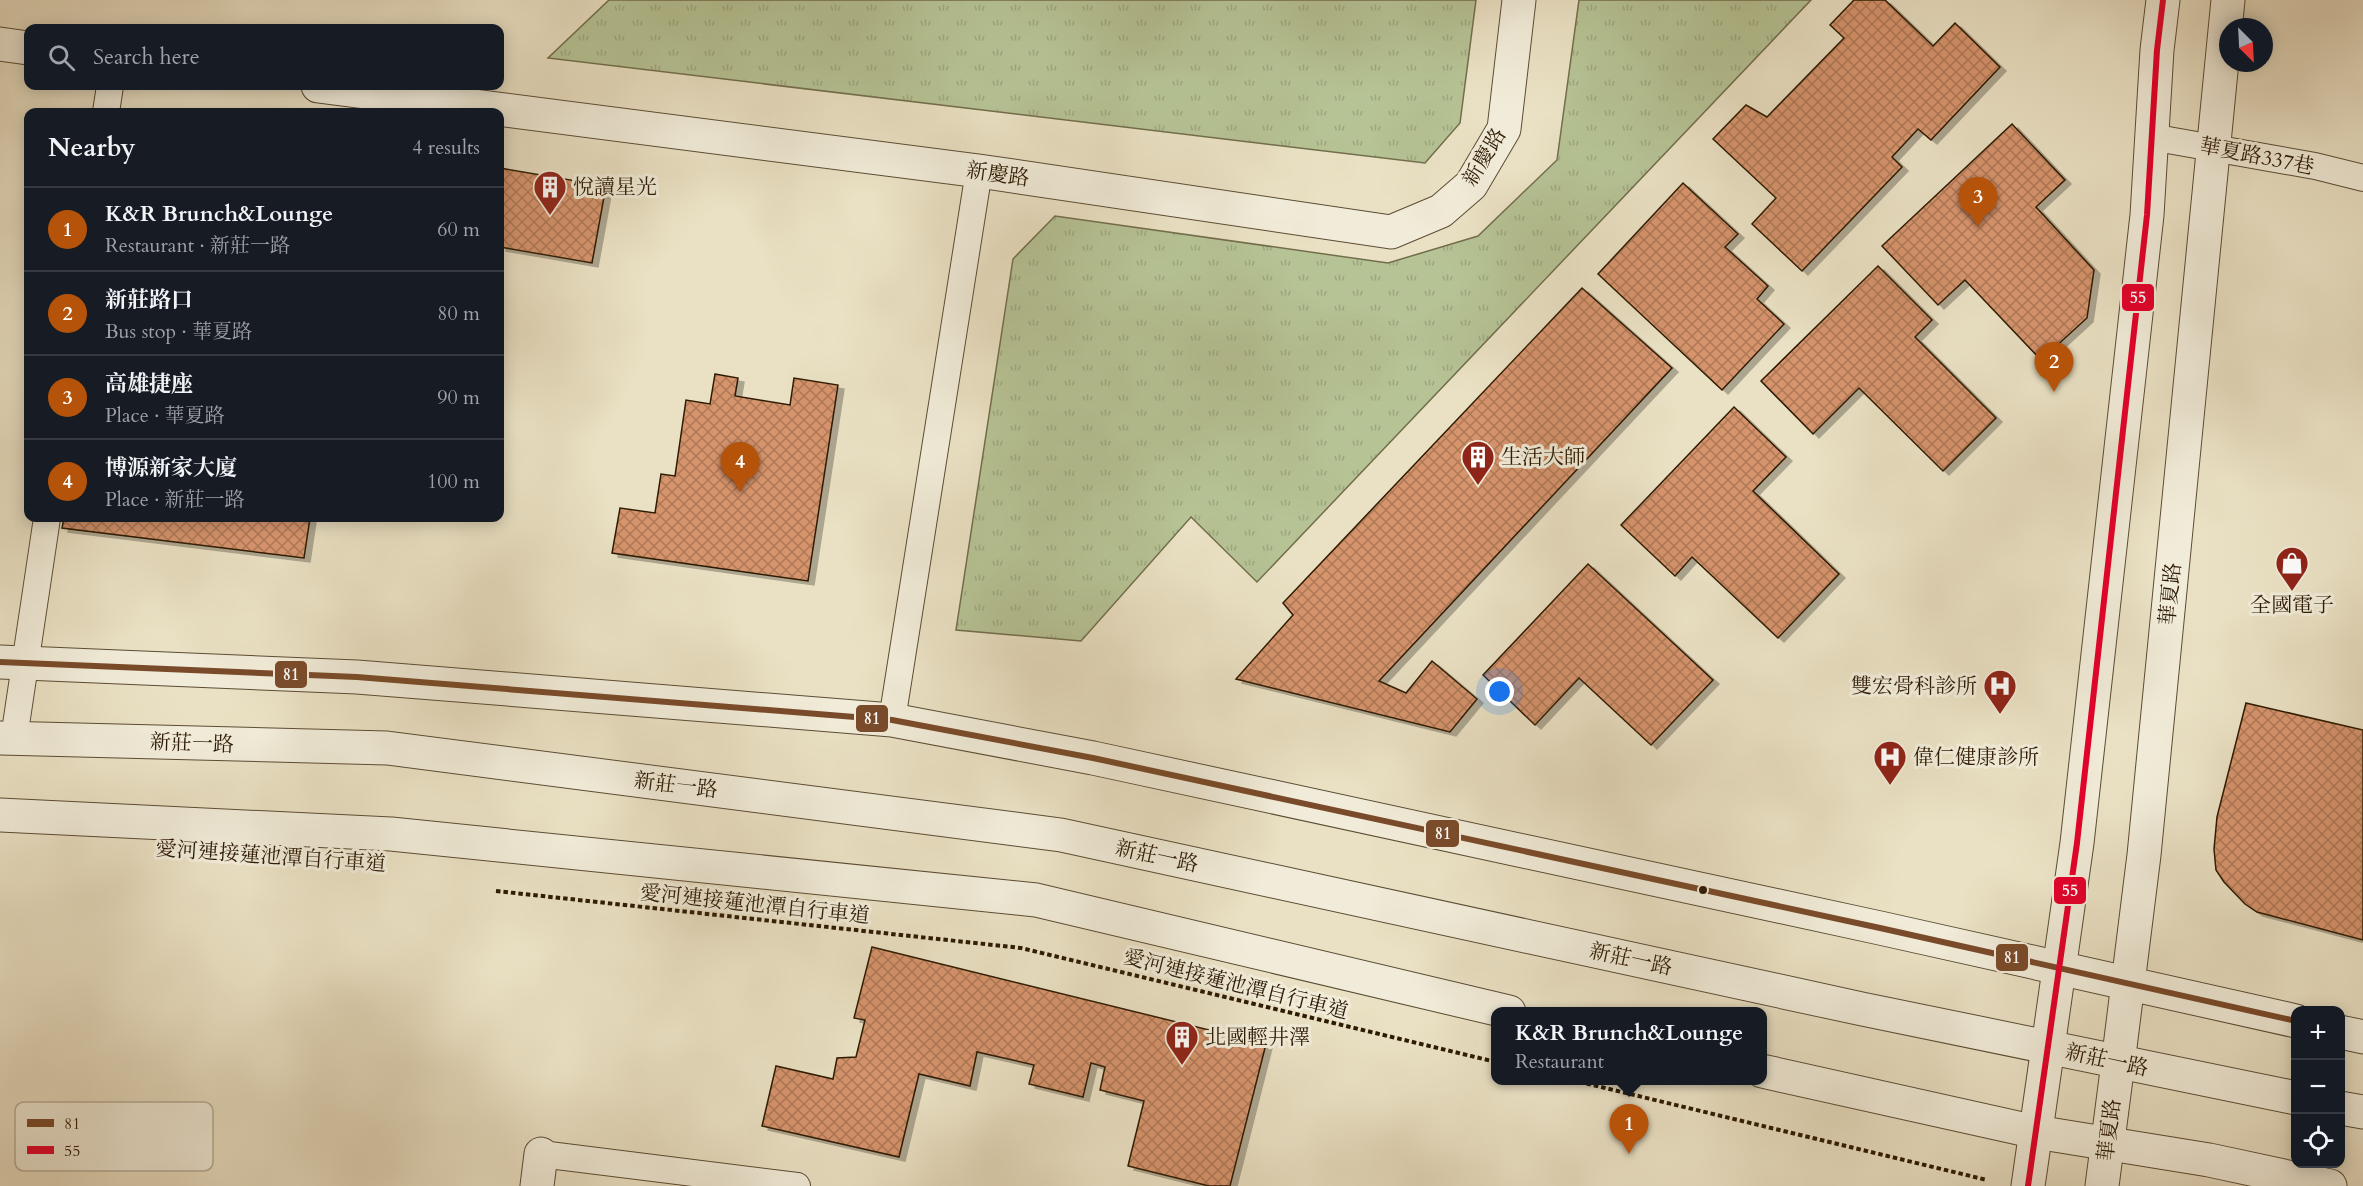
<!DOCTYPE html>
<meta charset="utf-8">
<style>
:root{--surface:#171b24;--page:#242831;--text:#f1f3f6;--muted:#9ea1a6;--line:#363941;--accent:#b45309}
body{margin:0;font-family:Cardo,"Noto Serif TC",serif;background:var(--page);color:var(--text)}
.controls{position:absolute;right:18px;bottom:18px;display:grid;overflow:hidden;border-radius:12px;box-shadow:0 3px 15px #0003}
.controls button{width:54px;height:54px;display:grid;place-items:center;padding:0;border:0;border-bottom:2px solid var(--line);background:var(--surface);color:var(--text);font:30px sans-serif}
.compass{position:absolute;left:2219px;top:18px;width:54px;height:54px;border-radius:50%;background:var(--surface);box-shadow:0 3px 15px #0003;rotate:156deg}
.you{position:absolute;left:1500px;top:692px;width:21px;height:21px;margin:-15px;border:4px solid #fff;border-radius:50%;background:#1a73e8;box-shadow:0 0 0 9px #1a73e833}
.badge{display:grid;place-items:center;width:39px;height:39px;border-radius:50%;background:var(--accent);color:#fff;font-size:20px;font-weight:700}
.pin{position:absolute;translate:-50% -50px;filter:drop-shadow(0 2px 3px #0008)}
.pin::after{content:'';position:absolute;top:32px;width:21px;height:18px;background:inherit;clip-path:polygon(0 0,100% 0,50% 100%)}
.popup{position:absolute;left:1491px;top:1007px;width:276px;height:78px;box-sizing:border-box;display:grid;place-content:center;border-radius:12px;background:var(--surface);filter:drop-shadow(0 2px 4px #0005);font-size:20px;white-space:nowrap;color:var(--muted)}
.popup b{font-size:22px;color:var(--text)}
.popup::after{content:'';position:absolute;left:50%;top:100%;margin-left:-12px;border:12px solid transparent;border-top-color:var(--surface)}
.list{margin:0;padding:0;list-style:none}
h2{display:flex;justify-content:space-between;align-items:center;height:78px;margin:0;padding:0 24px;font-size:26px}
h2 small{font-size:20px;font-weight:400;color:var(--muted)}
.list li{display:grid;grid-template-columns:39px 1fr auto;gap:18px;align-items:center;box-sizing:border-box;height:84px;padding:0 24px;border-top:2px solid var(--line)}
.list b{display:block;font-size:22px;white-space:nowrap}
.list p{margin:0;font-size:20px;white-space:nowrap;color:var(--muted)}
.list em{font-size:20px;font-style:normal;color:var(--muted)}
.icon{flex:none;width:33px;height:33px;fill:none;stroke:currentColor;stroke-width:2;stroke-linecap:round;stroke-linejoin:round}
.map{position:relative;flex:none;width:2363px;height:1186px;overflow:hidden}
.search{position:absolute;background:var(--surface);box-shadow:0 3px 15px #0003;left:24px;top:24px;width:480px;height:66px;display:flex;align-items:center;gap:15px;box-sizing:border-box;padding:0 21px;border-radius:12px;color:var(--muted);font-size:22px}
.panel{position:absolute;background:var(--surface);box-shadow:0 3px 15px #0003;left:24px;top:108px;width:480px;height:414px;border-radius:12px}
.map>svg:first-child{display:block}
</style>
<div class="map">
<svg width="2363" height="1186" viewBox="0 0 2363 1186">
<defs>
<pattern id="grass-tufts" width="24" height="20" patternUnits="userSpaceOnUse" patternTransform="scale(1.5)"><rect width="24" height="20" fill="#b6c395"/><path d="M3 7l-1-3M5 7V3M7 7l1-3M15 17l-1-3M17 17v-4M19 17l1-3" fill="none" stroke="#9da77f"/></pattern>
<pattern id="building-cross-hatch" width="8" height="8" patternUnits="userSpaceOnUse" patternTransform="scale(1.5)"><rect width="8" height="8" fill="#d6946d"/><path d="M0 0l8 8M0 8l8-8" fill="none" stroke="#ae7857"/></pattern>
<filter id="shadow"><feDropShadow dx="6" dy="4" stdDeviation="0" flood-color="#0004"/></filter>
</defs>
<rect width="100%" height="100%" fill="#eae1c4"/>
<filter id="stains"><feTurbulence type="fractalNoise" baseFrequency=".00333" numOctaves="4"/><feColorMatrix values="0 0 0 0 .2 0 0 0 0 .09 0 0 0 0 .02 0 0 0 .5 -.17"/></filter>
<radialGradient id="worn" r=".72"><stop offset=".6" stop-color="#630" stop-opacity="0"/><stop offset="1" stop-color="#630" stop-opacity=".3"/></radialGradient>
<g fill="url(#grass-tufts)" stroke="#726e4c" stroke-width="1.5">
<path d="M609 0H1476L1460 123 1425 163 548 58Z"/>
<path d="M1579 0H1811L1257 582 1191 517 1081 641 956 630 1013 259 1055 216 1388 263 1478 236 1557 160Z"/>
</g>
<g fill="url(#building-cross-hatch)" stroke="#2d1a04" stroke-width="1.5" filter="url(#shadow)">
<path d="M1854 0H1885L1933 46 1955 23 2000 67 1931 140 1918 129 1892 157 1902 167 1802 271 1752 224 1776 198 1713 139 1746 105 1767 117 1844 38 1830 25Z"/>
<path d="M2012 124 2065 180 2036 207 2094 270 2087 318 2041 360 1965 280 1938 305 1882 246Z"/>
<path d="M500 168 606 186 592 263 500 247Z"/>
<path d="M1683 183 1738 234 1725 247 1768 286 1757 299 1784 324 1722 390 1598 274Z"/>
<path d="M1878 266 1932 320 1915 337 1996 418 1943 471 1859 388 1813 434 1761 381Z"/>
<path d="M1582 288 1672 368 1379 681 1406 693 1432 661 1477 699 1450 732 1236 679 1293 615 1283 603Z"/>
<path d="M715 374 738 378 735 396 790 405 794 378 838 385 808 581 612 553 620 508 655 513 661 474 675 476 686 400 710 404Z"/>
<path d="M1734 407 1786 457 1753 491 1839 574 1778 638 1692 557 1675 576 1621 525Z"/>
<path d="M64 518H310L304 558 62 528Z"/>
<path d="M1588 564 1713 680 1651 745 1579 678 1535 725 1483 675Z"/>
<path d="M2246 703 2363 730V940L2257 912 2245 904 2224 882 2216 870 2214 849 2217 817Z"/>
<path d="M872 947 1266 1044 1230 1186H1209L1128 1166 1144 1101 1100 1090 1105 1067 1091 1063 1083 1097 1029 1084 1034 1065 977 1052 970 1086 919 1074 899 1157 762 1126 776 1066 833 1079 837 1058 856 1057 865 1020 854 1018Z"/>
</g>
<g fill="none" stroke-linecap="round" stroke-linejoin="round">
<defs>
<g id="service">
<path d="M106 112 110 86"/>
<path d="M2151 137 2315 166 2363 178"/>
<path d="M892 720 979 171"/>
<path d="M14 738 47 518"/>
<path d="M541 1154 797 1186"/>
</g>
<g id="minor">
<path d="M0 44 28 48"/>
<path d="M318 86 979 171 1391 232 1441 211 1471 185 1504 129 1519 0"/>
<path d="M0 662 357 677 892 720 1093 758 1880 928 2296 1021"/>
<path d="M0 815 391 834 1036 900 1509 1012"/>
<path d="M2340 1032 2363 1037"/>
<path d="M2048 1047 2077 843 2147 215 2157 50 2163 0"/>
<path d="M2118 1063 2144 855 2228 0"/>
<path d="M1762 1071 2036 1132 2209 1160 2330 1186"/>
<path d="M537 1186 541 1154"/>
</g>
<g id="tertiary">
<path d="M0 738 387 748 1061 835 1862 1009 2296 1098"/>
<path d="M2340 1108 2363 1112"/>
<path d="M2028 1186 2048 1047"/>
<path d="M2102 1186 2118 1063"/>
</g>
</defs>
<use href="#service" stroke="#5c4c34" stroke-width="28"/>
<use href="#minor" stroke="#5c4c34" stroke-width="35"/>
<use href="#tertiary" stroke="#5c4c34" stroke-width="35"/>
<g stroke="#2d1a04" stroke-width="4" stroke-dasharray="4.5 3" stroke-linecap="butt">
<path d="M496 891 1021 948 1496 1062"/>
<path d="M1572 1080 1987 1180"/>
</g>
<use href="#service" stroke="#f1ecd9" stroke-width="26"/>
<use href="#minor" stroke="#f1ecd9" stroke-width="33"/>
<use href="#tertiary" stroke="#f1ecd9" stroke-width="33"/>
<defs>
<path id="bus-1" d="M0 662 357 677 892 720 1093 758 1880 928 2296 1021"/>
<path id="bus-2" d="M2028 1186 2077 843 2147 215 2157 50 2163 0"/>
</defs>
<use href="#bus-1" stroke="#f1ecd9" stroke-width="10"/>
<use href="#bus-2" stroke="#f1ecd9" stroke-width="10"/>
<use href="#bus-1" stroke="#7a4b2a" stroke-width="6"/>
<use href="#bus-2" stroke="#e4002b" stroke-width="6"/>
</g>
<defs>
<symbol id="building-pin" viewBox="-11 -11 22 30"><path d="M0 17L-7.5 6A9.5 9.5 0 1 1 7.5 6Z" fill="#8f2418" stroke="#f1ecd9"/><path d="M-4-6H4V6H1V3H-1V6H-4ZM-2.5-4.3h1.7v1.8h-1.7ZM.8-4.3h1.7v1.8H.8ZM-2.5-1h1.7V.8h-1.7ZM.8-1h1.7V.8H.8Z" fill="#fff"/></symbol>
<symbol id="shop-pin" viewBox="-11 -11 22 30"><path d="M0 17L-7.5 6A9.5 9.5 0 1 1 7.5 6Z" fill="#8f2418" stroke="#f1ecd9"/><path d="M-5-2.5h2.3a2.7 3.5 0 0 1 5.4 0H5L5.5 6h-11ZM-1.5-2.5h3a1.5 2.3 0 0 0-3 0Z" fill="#fff"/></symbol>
<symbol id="hospital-pin" viewBox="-11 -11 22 30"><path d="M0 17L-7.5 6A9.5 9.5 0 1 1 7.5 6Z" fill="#8f2418" stroke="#f1ecd9"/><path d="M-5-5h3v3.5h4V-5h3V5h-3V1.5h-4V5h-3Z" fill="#fff"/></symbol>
</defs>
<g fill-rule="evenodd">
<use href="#building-pin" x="531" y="168" width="38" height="52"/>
<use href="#building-pin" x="1459" y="438" width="38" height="52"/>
<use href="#shop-pin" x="2273" y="544" width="38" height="52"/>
<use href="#hospital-pin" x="1981" y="667" width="38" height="52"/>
<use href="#hospital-pin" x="1871" y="738" width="38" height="52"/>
<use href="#building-pin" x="1163" y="1018" width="38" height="52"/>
</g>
<circle fill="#2d1a04" stroke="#f1ecd9" stroke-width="2" cx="1703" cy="890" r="5"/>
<g text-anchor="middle" stroke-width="6" stroke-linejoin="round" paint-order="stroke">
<g font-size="21" fill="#2d1a04" stroke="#f1ecd9">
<text transform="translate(2257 156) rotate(11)" y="7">華夏路337巷</text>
<text transform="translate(1484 157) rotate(-59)" y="7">新慶路</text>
<text transform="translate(998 174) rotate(8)" y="7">新慶路</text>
<text transform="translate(2170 594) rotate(-84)" y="7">華夏路</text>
<text transform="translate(192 743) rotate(2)" y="7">新莊一路</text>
<text transform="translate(676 785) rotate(7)" y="7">新莊一路</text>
<text transform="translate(271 856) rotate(4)" y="7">愛河連接蓮池潭自行車道</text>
<text transform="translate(1157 856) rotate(12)" y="7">新莊一路</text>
<text transform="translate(755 904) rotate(6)" y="7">愛河連接蓮池潭自行車道</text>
<text transform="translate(1631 959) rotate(12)" y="7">新莊一路</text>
<text transform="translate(1236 984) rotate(14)" y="7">愛河連接蓮池潭自行車道</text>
<text transform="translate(2107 1060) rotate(12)" y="7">新莊一路</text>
<text transform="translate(2109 1130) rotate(-83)" y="7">華夏路</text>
</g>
<g font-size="21" fill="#2d1a04" stroke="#f1ecd9" text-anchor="start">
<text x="573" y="194">悅讀星光</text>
<text x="1501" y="464">生活大師</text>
<text x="2292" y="612" text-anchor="middle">全國電子</text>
<text x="1977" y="693" text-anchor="end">雙宏骨科診所</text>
<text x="1913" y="764">偉仁健康診所</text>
<text x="1205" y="1044">北國輕井澤</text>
</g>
</g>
<rect x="15" y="1102" width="198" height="69" rx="9" fill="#f1ecd9" stroke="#b6ad99" stroke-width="1.5"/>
<rect x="27" y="1119" width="27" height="8" fill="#7a4b2a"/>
<rect x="27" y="1146" width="27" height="8" fill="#e4002b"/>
<g font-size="16" fill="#2d1a04">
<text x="64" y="1129">81</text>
<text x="64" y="1156">55</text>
</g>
<g stroke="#f1ecd9" stroke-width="2">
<rect x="2121" y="283" width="34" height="29" rx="6" fill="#e4002b"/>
<rect x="274" y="660" width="34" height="29" rx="6" fill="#7a4b2a"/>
<rect x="855" y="704" width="34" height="29" rx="6" fill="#7a4b2a"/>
<rect x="1425" y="819" width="35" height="29" rx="6" fill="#7a4b2a"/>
<rect x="2053" y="876" width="34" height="29" rx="6" fill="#e4002b"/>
<rect x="1995" y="943" width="34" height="29" rx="6" fill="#7a4b2a"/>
</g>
<g font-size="16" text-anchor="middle" font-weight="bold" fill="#fff">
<text x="2138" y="303">55</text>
<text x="291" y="680">81</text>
<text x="872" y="724">81</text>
<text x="1443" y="839">81</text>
<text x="2070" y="896">55</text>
<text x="2012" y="963">81</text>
</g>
<rect width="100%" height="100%" filter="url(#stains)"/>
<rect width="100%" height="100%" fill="url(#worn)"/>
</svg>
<div class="controls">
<button>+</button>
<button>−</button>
<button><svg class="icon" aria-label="locate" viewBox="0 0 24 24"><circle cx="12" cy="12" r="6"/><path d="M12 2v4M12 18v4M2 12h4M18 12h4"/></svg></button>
</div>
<svg class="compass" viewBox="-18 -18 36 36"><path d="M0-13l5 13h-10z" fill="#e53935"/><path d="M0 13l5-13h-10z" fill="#9ea1a6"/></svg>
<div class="you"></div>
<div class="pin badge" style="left:1629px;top:1154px">1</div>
<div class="popup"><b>K&amp;R Brunch&amp;Lounge</b>Restaurant</div>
<div class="pin badge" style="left:2054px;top:392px">2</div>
<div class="pin badge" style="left:1978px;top:227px">3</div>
<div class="pin badge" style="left:740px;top:492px">4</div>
<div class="search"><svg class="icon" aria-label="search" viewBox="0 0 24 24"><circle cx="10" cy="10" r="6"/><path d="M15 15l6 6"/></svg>Search here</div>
<section class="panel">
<h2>Nearby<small>4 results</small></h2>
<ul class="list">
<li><span class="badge">1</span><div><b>K&amp;R Brunch&amp;Lounge</b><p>Restaurant · 新莊一路</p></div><em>60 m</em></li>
<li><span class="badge">2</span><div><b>新莊路口</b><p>Bus stop · 華夏路</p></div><em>80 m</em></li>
<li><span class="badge">3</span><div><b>高雄捷座</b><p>Place · 華夏路</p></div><em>90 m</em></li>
<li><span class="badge">4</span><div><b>博源新家大廈</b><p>Place · 新莊一路</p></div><em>100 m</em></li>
</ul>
</section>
</div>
